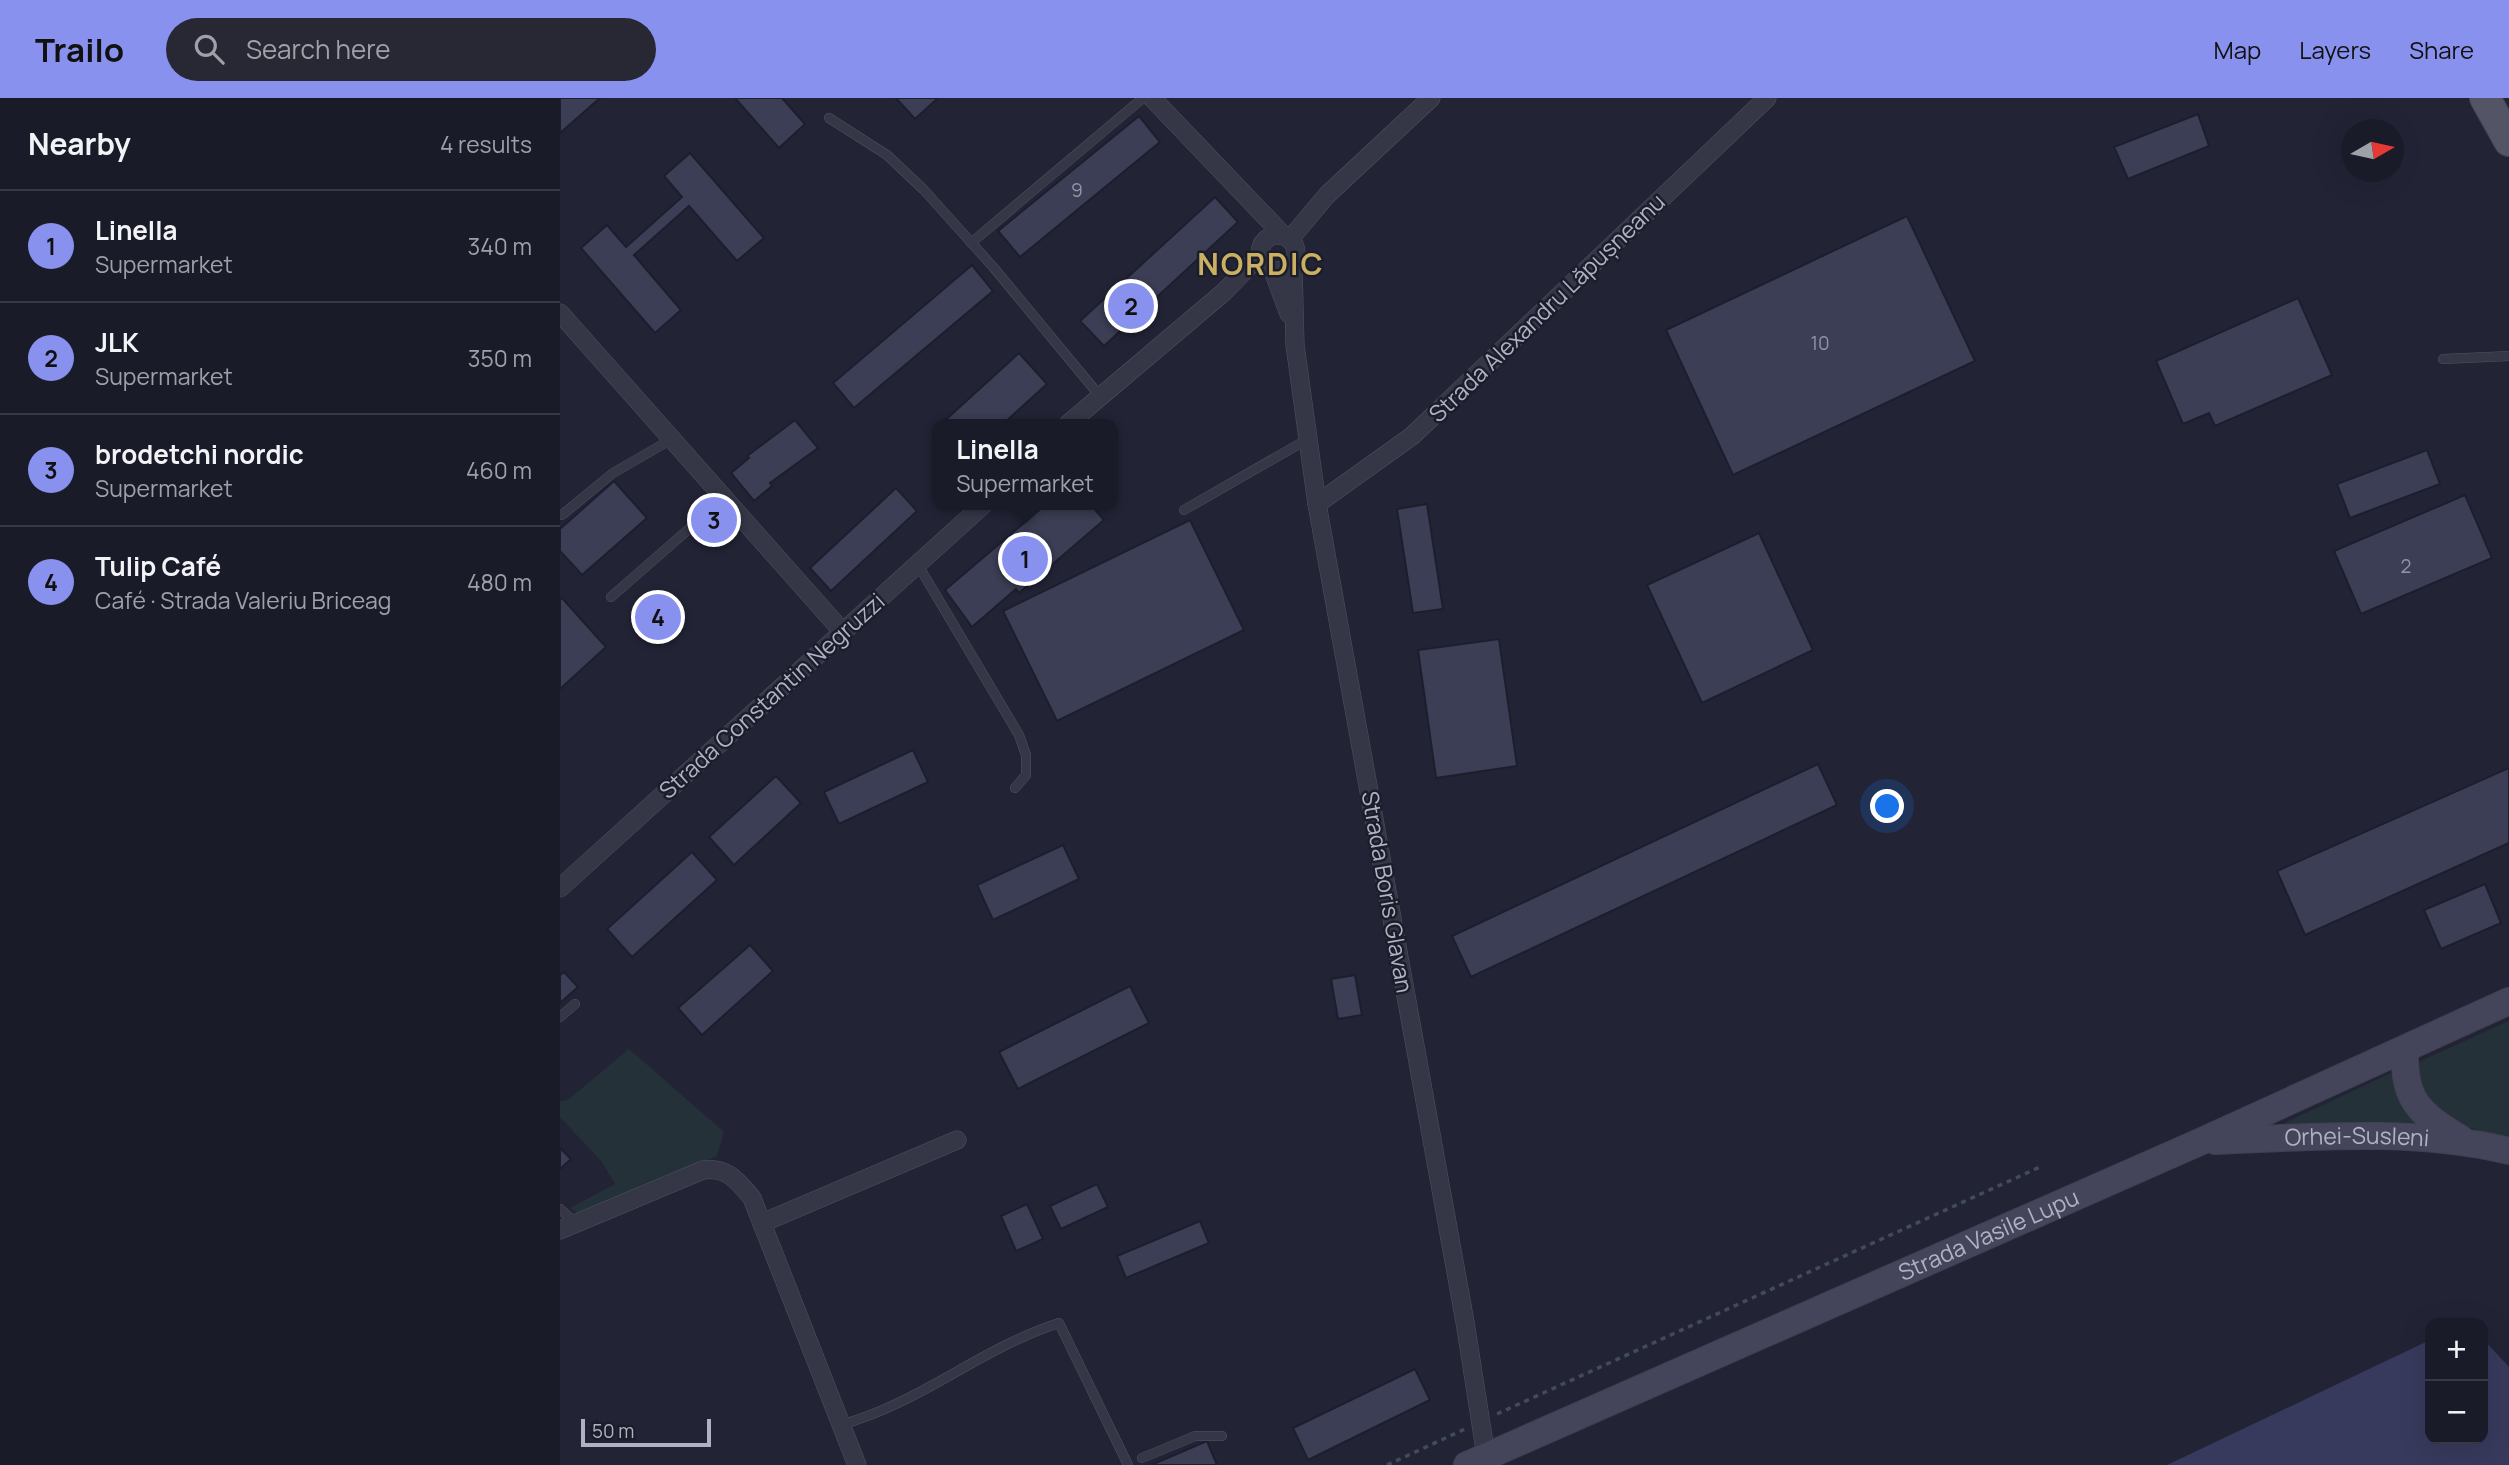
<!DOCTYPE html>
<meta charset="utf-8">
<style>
:root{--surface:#1a1b28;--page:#272834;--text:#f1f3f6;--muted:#9fa1a8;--line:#383945;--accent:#8991ef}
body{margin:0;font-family:Manrope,sans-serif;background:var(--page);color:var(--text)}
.controls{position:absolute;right:21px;bottom:21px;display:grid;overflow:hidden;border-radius:14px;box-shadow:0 7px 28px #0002}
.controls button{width:63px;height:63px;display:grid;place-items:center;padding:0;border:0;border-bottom:2px solid var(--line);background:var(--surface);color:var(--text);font:35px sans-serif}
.compass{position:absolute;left:1781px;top:21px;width:63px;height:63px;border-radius:50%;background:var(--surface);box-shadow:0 7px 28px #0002;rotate:81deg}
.scale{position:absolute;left:21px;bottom:18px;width:130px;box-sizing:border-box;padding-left:7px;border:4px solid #b0b1c3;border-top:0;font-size:19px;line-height:24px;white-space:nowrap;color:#b0b1c3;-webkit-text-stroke:5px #1b1d2b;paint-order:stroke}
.you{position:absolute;left:1328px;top:709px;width:24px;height:24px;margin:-18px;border:5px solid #fff;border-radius:50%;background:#1a73e8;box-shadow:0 0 0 10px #1a73e833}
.badge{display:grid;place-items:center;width:46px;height:46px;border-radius:50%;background:var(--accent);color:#111;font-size:23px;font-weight:700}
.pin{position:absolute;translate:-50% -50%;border:4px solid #fff;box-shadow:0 2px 7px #0006}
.popup{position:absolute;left:372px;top:321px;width:186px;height:91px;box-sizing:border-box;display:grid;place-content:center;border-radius:14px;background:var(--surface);filter:drop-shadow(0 2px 5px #0005);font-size:23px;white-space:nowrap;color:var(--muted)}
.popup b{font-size:26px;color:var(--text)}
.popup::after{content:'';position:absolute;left:50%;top:100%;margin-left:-14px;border:14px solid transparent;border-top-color:var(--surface)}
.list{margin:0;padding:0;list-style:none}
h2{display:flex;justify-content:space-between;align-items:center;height:91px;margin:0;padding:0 28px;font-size:30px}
h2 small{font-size:23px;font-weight:400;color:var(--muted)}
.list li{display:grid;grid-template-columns:46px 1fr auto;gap:21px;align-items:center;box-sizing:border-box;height:112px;padding:0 28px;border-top:2px solid var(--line)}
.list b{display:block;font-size:26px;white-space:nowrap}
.list p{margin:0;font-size:23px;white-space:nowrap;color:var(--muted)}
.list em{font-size:23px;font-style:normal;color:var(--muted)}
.icon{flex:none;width:38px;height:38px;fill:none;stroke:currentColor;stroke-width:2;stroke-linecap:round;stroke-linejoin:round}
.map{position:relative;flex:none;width:1949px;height:1367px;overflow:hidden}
header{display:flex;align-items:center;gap:42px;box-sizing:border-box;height:98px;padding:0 35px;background:var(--accent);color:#111}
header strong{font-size:33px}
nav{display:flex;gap:38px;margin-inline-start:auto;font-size:24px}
.search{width:490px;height:63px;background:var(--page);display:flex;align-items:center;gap:18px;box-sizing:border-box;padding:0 24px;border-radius:38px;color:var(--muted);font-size:26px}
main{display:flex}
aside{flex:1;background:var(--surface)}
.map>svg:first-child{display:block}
</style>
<header>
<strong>Trailo</strong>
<div class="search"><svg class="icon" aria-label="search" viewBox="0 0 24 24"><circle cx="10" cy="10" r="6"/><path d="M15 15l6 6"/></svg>Search here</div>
<nav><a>Map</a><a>Layers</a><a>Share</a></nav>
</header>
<main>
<aside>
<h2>Nearby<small>4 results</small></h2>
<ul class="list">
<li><span class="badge">1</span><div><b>Linella</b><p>Supermarket</p></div><em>340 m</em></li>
<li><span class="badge">2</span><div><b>JLK</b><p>Supermarket</p></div><em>350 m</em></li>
<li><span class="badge">3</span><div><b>brodetchi nordic</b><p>Supermarket</p></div><em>460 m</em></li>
<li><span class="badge">4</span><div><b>Tulip Café</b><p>Café · Strada Valeriu Briceag</p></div><em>480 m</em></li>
</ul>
</aside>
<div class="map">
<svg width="1949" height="1367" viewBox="0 0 1949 1367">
<rect width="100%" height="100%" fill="#222436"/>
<g fill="#253138">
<path d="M1949 923V1041L1887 1023 1861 998 1854 966Z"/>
<path d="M69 951 164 1034 157 1058 19 1116 10 1110 55 1086 42 1064 0 1019V1003L8 1002Z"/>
<path d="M1831 975 1842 1002 1867 1033 1714 1030Z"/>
</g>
<path fill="#373a5c" d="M1923 1241 1949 1269V1367H1607L1870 1242V1341H1923Z"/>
<g fill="#3b3e54" stroke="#1d1e2d" stroke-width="2">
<path d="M0 0H40L0 35Z"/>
<path d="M175 0H222L245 26 219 50Z"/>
<path d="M336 0H378L355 21Z"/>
<path d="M1638 16 1649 48 1568 81 1554 49Z"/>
<path d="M579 18 600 44 460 159 438 133Z"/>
<path d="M130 55 204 140 177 163 129 108 74 157 121 212 95 235 21 150 47 127 66 149 122 99 104 78Z"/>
<path d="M655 99 678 124 544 248 520 223Z"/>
<path d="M1347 118 1415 263 1173 377 1106 232Z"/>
<path d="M412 167 433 193 294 310 273 285Z"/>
<path d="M1738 200 1772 277 1655 328 1649 315 1623 326 1596 263Z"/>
<path d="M459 255 487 286 443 326H381Z"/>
<path d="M235 322 258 350 210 385 212 388 194 403 171 375 189 360 187 358Z"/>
<path d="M1867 352 1880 386 1790 420 1777 386Z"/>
<path d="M54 383 87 420 22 477 0 453V431Z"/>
<path d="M336 390 357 413 271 493 250 470Z"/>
<path d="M1905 397 1932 460 1801 516 1774 453Z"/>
<path d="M867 406 883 511 853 515 837 411Z"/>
<path d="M485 407H531L544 422 459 495 456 491 412 529 385 492Z"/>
<path d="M630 422 684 532 497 623 443 513Z"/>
<path d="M1199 435 1253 552 1142 605 1087 487Z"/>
<path d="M2 500 46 549 0 591V501Z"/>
<path d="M939 541 957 668 876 680 858 552Z"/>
<path d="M353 652 368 684 279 726 264 694Z"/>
<path d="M1258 666 1277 707 911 879 892 838Z"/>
<path d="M1949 670V745L1745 837 1717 773Z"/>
<path d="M216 678 241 705 174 767 149 739Z"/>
<path d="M503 747 519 781 433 822 417 787Z"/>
<path d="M132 754 157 782 72 859 47 831Z"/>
<path d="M1925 786 1941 825 1881 851 1864 812Z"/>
<path d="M190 847 213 873 142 937 118 910Z"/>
<path d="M4 874 18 889 0 905V877Z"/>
<path d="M795 877 802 917 778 921 771 881Z"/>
<path d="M570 888 589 925 458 991 439 954Z"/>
<path d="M0 1050 11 1061 0 1071Z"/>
<path d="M537 1086 548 1109 501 1131 490 1108Z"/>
<path d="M467 1106 483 1141 456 1153 441 1118Z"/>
<path d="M640 1123 649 1145 566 1180 557 1158Z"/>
<path d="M855 1271 870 1302 748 1362 733 1330Z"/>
<path d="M647 1343 657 1367H591Z"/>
</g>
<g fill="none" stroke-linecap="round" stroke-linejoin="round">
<defs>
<g id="service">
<path d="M269 20 327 57 364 92 434 170 539 297"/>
<path d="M411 145 583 0"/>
<path d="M1883 261 1949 258"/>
<path d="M624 412 748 341"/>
<path d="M2 417 53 375 112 341"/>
<path d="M358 467 459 637 466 657V677L455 690"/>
<path d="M51 499 138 423 171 408"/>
<path d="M0 919 15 906"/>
<path d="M0 1111 16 1125"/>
<path d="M280 1327C359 1306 421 1250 499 1225L568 1367"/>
<path d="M582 1360 635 1338H662"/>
</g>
<g id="minor">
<path d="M592 0 724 138"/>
<circle cx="718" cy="155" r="18"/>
<path d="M730 141 767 97 871 0"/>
<path d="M733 167 735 247 757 406 905 1224 926 1358"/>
<path d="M713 173 729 216"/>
<path d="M0 215 282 533"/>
<path d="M508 326 664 194 700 157"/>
<path d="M757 406 852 338 1207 0"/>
<path d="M0 790 423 407"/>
<path d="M202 1125 397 1042"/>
<path d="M0 1132 143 1072C167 1069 177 1082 192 1100L297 1367"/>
</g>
<g id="secondary">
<path d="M1845 951C1843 1003 1859 1015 1901 1041"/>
<path id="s1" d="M1655 1043C1752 1039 1854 1030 1949 1053"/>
<path id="s2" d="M907 1367 1642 1043 1949 903"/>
</g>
<path id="primary" d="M1925 0 1949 43"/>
</defs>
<use href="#service" stroke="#505162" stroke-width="10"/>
<use href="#minor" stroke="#505162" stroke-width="19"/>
<use href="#secondary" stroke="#3f4050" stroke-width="28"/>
<use href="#primary" stroke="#3f4050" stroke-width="32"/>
<g stroke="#414c55" stroke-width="3.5" stroke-dasharray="5 5" stroke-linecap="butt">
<path d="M937 1316 1480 1069"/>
<path d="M827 1367 905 1331"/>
</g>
<use href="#service" stroke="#353747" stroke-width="9"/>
<use href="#minor" stroke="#353747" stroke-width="18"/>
<use href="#secondary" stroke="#44455a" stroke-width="26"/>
<use href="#primary" stroke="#535567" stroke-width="30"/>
</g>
<g text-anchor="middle" stroke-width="5" stroke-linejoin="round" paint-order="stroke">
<g font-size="19" fill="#9394a7">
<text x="517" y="99">9</text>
<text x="1260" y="252">10</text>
<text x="1846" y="475">2</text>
</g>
<g font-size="23" fill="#b0b1c3" stroke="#1b1d2b">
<text transform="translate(987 210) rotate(-44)" y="8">Strada Alexandru Lăpușneanu</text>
<text transform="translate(212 598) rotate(-42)" y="8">Strada Constantin Negruzzi</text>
<text transform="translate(827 794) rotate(80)" y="8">Strada Boris Glavan</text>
<text dy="8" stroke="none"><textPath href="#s1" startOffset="142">Orhei-Susleni</textPath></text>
<text dy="8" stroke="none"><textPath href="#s2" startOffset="570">Strada Vasile Lupu</textPath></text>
</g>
<g font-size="30" font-weight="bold" letter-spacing="2" fill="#cbb064" stroke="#1b1d2b">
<text x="701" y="177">NORDIC</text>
</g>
</g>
</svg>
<div class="controls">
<button>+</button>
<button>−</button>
</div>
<svg class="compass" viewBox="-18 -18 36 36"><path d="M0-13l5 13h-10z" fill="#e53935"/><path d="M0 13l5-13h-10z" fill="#9fa1a8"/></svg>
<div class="scale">50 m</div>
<div class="you"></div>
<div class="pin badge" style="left:465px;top:461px">1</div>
<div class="popup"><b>Linella</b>Supermarket</div>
<div class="pin badge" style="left:571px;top:208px">2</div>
<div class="pin badge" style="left:154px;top:422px">3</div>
<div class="pin badge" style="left:98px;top:519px">4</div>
</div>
</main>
